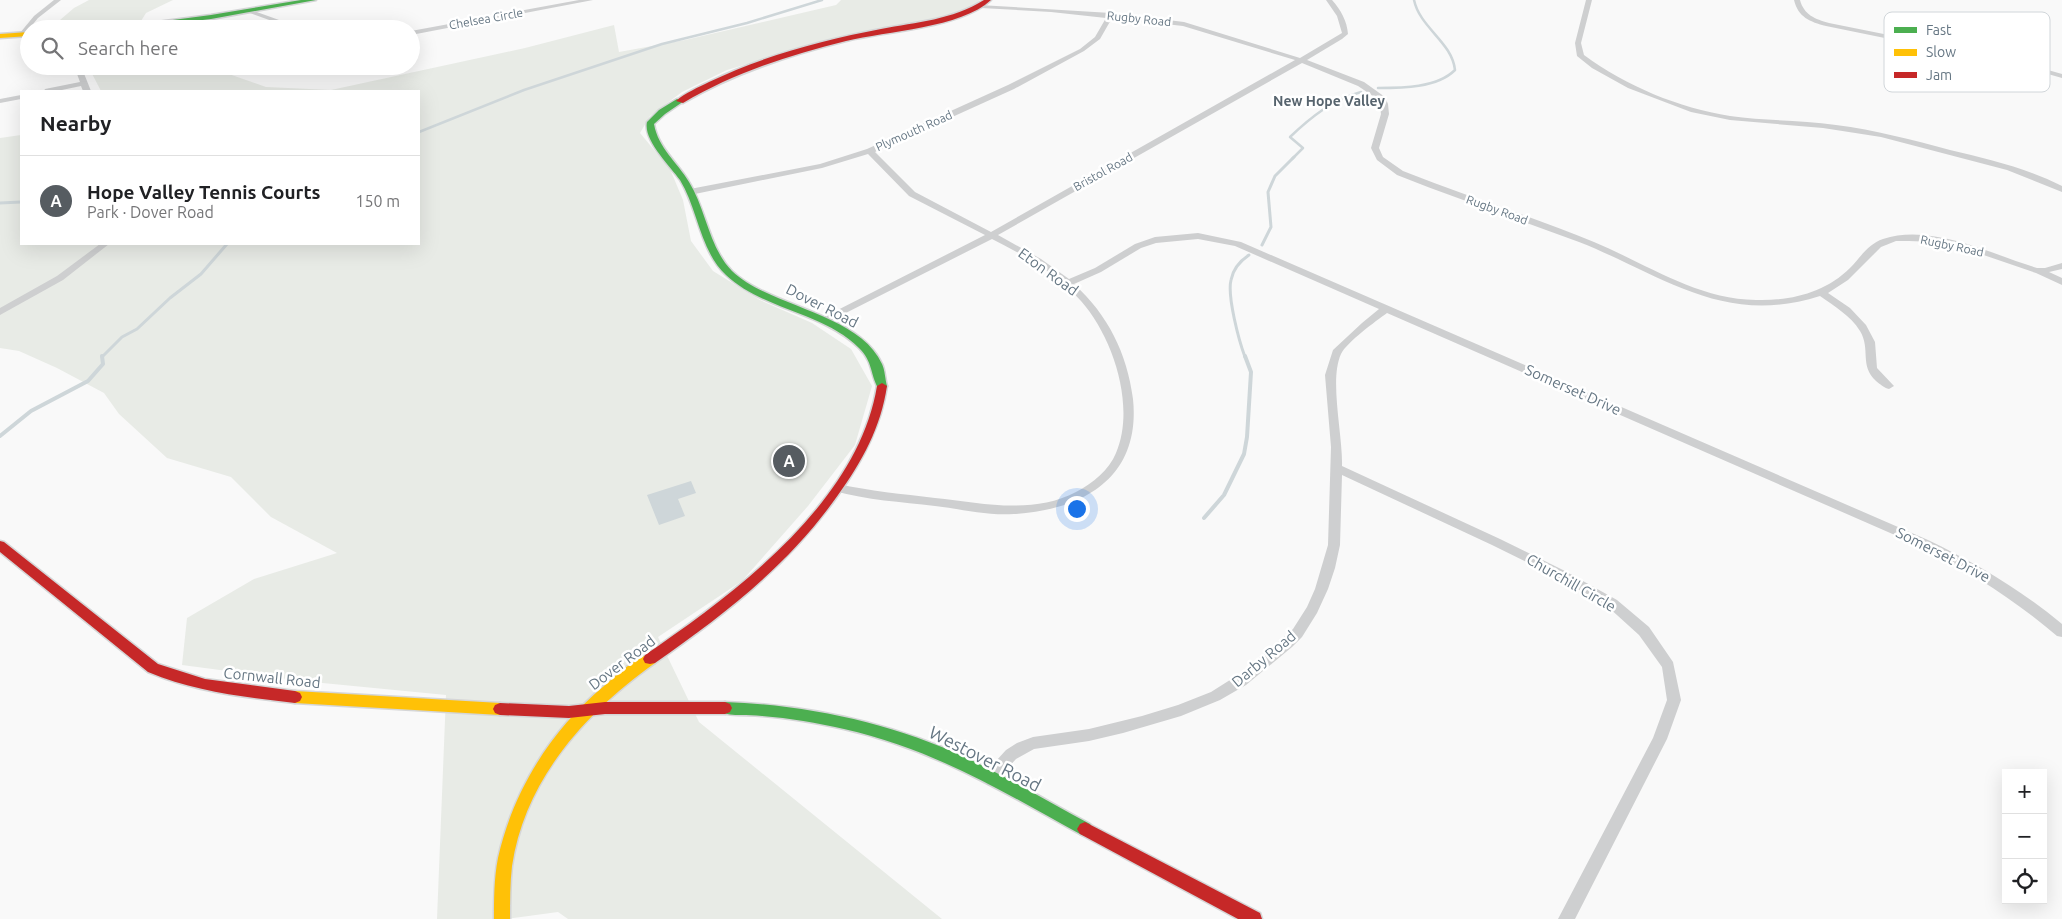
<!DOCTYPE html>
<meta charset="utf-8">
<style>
:root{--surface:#fff;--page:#f2f2f2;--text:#202124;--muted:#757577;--line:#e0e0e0;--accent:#565c61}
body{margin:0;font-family:Ubuntu,sans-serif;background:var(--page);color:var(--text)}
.controls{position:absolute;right:15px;bottom:15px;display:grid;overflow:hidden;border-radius:0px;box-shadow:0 5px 20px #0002}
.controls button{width:45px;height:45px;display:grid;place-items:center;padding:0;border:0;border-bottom:1px solid var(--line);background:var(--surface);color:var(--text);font:25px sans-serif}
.you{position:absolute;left:1076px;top:508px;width:18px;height:18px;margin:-12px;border:4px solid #fff;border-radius:50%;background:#1a73e8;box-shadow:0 0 0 8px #1a73e833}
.badge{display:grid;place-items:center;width:32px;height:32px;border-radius:50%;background:var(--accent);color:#fff;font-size:16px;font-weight:700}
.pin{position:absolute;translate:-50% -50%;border:2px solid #fff;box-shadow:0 1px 5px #0006}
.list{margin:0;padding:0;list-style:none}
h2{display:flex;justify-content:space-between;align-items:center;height:65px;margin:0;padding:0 20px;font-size:21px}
h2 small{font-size:16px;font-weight:400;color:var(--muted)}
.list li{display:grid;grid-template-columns:32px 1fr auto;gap:15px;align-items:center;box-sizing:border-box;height:90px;padding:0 20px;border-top:1px solid var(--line)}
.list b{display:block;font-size:19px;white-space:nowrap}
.list p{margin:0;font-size:16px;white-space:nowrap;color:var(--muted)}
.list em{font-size:16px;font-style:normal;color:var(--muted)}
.icon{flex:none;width:28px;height:28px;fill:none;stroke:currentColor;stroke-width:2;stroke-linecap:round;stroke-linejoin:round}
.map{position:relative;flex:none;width:2062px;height:919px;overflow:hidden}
.search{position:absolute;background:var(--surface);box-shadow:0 5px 20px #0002;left:20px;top:20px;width:400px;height:55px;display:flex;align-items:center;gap:12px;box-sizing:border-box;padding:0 18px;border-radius:28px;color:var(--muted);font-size:19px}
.panel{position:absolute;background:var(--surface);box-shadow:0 5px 20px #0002;left:20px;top:90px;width:400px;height:155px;border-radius:0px}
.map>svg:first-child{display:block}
</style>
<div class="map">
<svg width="2062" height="919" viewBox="0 0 2062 919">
<rect width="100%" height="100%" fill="#f9f9f9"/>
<g fill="#e8ebe6">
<path d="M89 0H173L146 13 136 29H71L53 26 74 8Z"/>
<path d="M841 0H980L972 8 938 18 845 36 727 70 682 92 650 116 640 133 670 169 683 200 691 241 713 271 760 300 812 323 851 349 872 386 855 445 808 506 742 581 658 637 699 722 942 919H568L558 912 506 919H437L446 695 302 681 182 665 187 618 254 579 337 553 271 517 231 477 167 458 119 414 104 393 57 368 19 351 0 348V138L21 135V244H419V91H101L88 66H206L266 87 331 90 525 48 614 25 619 52 685 40 836 5Z"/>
</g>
<path fill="#ced6d9" d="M691 481 696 493 678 499 685 516 659 525 647 495Z"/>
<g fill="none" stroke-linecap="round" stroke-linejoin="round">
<g stroke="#ced6d9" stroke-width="2.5">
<path d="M1378 88C1402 88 1437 88 1455 70 1452 42 1420 28 1414 0"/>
<path d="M419 132 524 90 662 44 747 23 822 0"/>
<path d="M1292 159 1303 148 1290 137C1311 117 1332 100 1361 92"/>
</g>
<g stroke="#ced6d9" stroke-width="3">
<path d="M0 203 21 202"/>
<path d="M1262 245 1271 227 1268 192 1275 176 1294 157"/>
<path d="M102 357 122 337 137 329 170 298 201 274 227 244"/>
<path d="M1245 357C1239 341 1227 296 1231 280 1233 269 1240 261 1249 255"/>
</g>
<g stroke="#ced6d9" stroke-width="4">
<path d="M0 436 31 411 88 381 103 364 102 356"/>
<path d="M1204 518 1224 495 1244 454 1247 437 1251 372 1245 356"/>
</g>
<defs>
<g id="fast">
<path d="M301 0H316L211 19 127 29H104L211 15Z"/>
<path d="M677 99 684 101 665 114 654 124C658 148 678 163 689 182 706 209 709 248 732 271 769 307 859 313 882 364 885 370 885 379 887 386L886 388H878C870 373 873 362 859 348 823 312 763 310 726 275 700 251 698 209 680 180 670 166 643 140 647 122L659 110Z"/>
<path d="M725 702C808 705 891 723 967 758 1009 778 1049 802 1090 824L1093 829 1090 834 1085 836 1080 834C1002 791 933 749 844 729 817 723 790 718 762 716 748 714 733 717 720 712L718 708 720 704Z"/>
</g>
<g id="slow">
<path d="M29 32V36L0 38V34Z"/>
<path d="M650 654 655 655 657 659 655 663C586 712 525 779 512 866 510 883 510 901 510 919H494C494 899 494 878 498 858 513 791 551 730 604 686 617 675 633 659 650 654Z"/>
<path d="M295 691 500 703 505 705 507 709 505 713 500 715 295 703 290 701 288 697 290 693Z"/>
</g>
<g id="jam">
<path d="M984 0H991C961 28 887 31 846 41 789 55 734 73 683 103L676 101C685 93 699 87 709 82 763 56 823 40 881 29 917 22 952 20 984 0Z"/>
<path d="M882 383 887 386C881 427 862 462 838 495 789 565 724 615 655 663L650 664 645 663 643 659 645 655C736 593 858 502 877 386Z"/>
<path d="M0 541 4 542 158 664 205 679 295 691 300 693 302 697 300 701 295 703C244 697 196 692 148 672L0 552Z"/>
<path d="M605 702H725L730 704 732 708 730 712 725 714H605L569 718 500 715 495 713 493 709 495 705 500 703 569 706Z"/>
<path d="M1085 822 1260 913 1262 919H1238L1080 834 1077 829 1080 824Z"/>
</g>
</defs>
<use href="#fast" stroke="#d5d6d7" stroke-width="3"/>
<use href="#slow" stroke="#d5d6d7" stroke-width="3"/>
<use href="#jam" stroke="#d5d6d7" stroke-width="3"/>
<g fill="#cecfd0" fill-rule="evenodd">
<path d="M54 0H61L38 18 24 35H20V33L34 16Z"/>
<path d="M579 0H593L411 35V31Z"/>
<path d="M1326 0H1332C1341 10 1347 21 1348 34L1342 39 1307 60 1364 82 1385 97 1388 104 1389 114 1379 148 1383 157 1403 171C1466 196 1531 216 1594 242 1647 264 1696 299 1756 300 1790 301 1825 293 1850 268 1860 258 1868 244 1883 239 1931 223 1991 254 2037 268H2045L2062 263V269L2049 272 2062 278V285L2036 273 1969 250 1934 242 1909 241H1896L1881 247 1848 280 1828 293 1850 308 1866 325 1875 342 1877 368 1894 386 1889 389C1884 388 1880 384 1876 381 1859 365 1871 349 1860 331 1851 316 1834 306 1820 296 1723 327 1663 275 1579 242 1518 219 1457 199 1397 175L1377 160 1371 148 1381 114 1379 100 1358 86 1302 63 998 235 1041 259 1069 279 1095 268 1135 244 1155 237 1198 233 1241 242 1928 540C1976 563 2021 590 2062 624V637L2057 636C2015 600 1969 571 1920 546L1387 313C1376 321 1347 342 1341 354 1329 380 1343 435 1342 466L1500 539 1565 571 1617 600 1649 627 1673 662 1681 700 1667 739 1575 919H1558L1653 738 1667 700 1662 667 1639 635 1607 606 1557 577 1492 545 1342 475 1340 545 1335 568 1328 589 1317 613 1302 637 1292 647 1246 685 1220 700 1181 716 1123 733 1089 741 1034 749 1016 759 1006 770 997 785 992 786 987 785 985 780 996 761 1006 750 1017 743 1033 737 1089 729 1142 716 1178 705 1211 692 1241 673 1293 629 1307 607 1315 589 1328 545 1331 447 1325 375 1333 350 1362 323 1379 309 1235 246 1198 239 1156 243 1141 248 1101 272 1074 284C1108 315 1127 353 1133 399 1141 477 1084 510 1014 514 988 516 961 509 935 506 901 502 867 500 834 491L832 488 838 484C870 491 902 494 935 498 982 503 1032 515 1076 492 1093 483 1109 470 1116 453 1136 406 1113 337 1081 301 1057 274 1024 255 992 239L826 323H820L818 321 820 319 985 235 909 196 868 154 822 168 690 195 686 192 690 189 820 164 867 149 1008 85 1080 49 1095 37 1106 18 1051 12 981 8 979 7V5L1111 13 1184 22 1300 58 1342 33 1337 16ZM1112 18 1183 26 1295 60 991 232 915 192 875 152 1014 89 1084 51 1100 39Z"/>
<path d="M1586 0H1592L1581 43 1584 55C1626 86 1679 108 1730 116 1765 121 1801 120 1836 125 1875 130 1913 140 1950 150 1988 159 2027 168 2062 186V192L2007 170 1881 137 1823 128 1730 120 1691 112 1628 88 1592 68 1577 56 1575 43Z"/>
<path d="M1794 0H1800C1804 15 1815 19 1829 23L2013 60 2062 74V78L2012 64 1826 26C1810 22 1798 17 1794 0Z"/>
<path d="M247 10H251L304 29H294L247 12Z"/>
<path d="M74 66H81L91 91H83L81 86 57 91H44L45 89 80 82Z"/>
<path d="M21 95V99L0 103V99Z"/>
<path d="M100 244H109L63 280 0 315V308L57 276Z"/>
</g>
<use href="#fast" fill="#4caf50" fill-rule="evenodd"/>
<use href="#slow" fill="#ffc107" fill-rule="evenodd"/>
<use href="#jam" fill="#c62828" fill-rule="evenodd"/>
</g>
<g text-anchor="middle" stroke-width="5" stroke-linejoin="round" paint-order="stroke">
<g font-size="12" fill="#657683" stroke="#fff">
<text transform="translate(486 19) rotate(-10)" y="4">Chelsea Circle</text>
<text transform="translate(1139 19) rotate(6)" y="4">Rugby Road</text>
<text transform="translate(914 131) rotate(-24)" y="4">Plymouth Road</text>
<text transform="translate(1103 172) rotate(-29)" y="4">Bristol Road</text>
<text transform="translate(1497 210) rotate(20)" y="4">Rugby Road</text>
<text transform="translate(1952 246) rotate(12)" y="4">Rugby Road</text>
</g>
<g font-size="14" font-weight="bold" fill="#57646e" stroke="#fff">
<text x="1329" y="106">New Hope Valley</text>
</g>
<g font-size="15" fill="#657683" stroke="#fff">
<text transform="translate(1048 272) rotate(36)" y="5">Eton Road</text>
<text transform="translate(822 306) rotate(27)" y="5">Dover Road</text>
<text transform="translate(1573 390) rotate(24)" y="5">Somerset Drive</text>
<text transform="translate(1943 555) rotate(27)" y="5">Somerset Drive</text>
<text transform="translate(1571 583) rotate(30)" y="5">Churchill Circle</text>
<text transform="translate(1264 659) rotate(-40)" y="5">Darby Road</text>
<text transform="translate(622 663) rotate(-37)" y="5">Dover Road</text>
<text transform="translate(272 678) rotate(6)" y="5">Cornwall Road</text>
</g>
<g font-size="18" fill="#657683" stroke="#fff">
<text transform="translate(985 759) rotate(27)" y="6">Westover Road</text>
</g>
</g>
<rect x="1884" y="12" width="166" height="80" rx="8" fill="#fff" stroke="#d1d6da" stroke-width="1"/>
<rect x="1894" y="27" width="23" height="6" fill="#4caf50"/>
<rect x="1894" y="49" width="23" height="7" fill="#ffc107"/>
<rect x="1894" y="72" width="23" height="6" fill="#c62828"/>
<g font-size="14" fill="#657683">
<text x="1926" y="35">Fast</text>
<text x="1926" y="57">Slow</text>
<text x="1926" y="80">Jam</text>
</g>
</svg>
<div class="controls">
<button>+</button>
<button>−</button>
<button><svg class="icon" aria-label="locate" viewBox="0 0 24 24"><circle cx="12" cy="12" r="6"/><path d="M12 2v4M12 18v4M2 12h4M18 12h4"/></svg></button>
</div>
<div class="you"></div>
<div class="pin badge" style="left:789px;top:461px">A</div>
<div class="search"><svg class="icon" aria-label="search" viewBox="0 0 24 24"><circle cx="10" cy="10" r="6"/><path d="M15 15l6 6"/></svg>Search here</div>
<section class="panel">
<h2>Nearby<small></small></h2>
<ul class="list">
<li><span class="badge">A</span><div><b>Hope Valley Tennis Courts</b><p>Park · Dover Road</p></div><em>150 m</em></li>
</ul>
</section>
</div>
